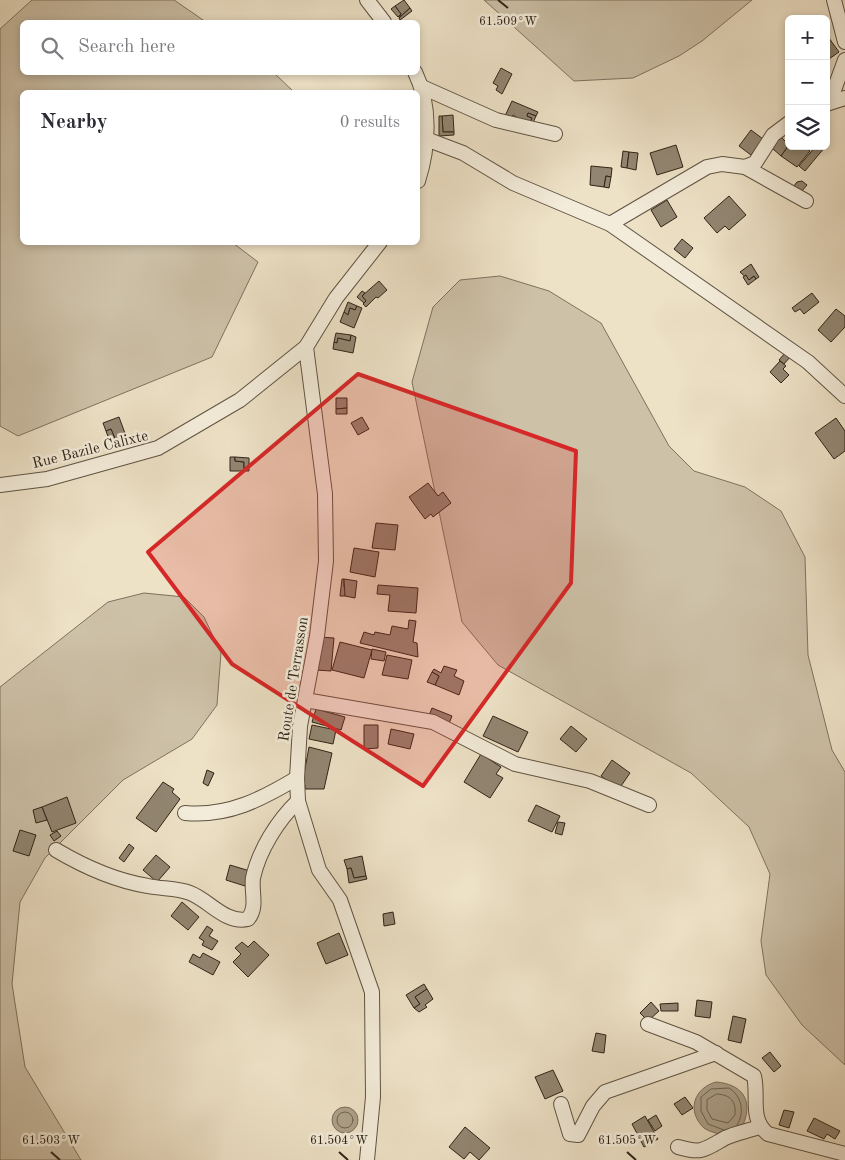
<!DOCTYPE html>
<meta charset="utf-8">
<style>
:root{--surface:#fff;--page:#f7f7f7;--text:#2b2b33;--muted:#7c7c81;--line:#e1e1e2}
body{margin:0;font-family:"Old Standard TT",serif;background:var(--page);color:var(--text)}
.controls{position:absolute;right:15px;top:15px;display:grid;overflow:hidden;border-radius:8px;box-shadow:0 2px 8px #0003}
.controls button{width:45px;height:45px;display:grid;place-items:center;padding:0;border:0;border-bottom:1px solid var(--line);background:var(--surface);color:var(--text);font:25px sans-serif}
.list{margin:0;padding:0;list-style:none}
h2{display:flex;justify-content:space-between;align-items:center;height:65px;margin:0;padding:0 20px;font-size:21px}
h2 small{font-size:16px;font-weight:400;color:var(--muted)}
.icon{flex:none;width:28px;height:28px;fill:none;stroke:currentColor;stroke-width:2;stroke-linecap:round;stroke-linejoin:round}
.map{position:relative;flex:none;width:845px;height:1160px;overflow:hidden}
.search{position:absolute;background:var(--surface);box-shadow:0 2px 8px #0003;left:20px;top:20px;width:400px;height:55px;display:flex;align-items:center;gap:12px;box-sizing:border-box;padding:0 18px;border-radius:8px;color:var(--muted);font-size:19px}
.panel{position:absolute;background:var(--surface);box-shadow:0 2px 8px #0003;left:20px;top:90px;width:400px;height:155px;border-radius:8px}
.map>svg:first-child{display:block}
</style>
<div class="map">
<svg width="845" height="1160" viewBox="0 0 845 1160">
<rect width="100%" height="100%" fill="#ede1c6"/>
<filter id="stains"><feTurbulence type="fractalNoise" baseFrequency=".004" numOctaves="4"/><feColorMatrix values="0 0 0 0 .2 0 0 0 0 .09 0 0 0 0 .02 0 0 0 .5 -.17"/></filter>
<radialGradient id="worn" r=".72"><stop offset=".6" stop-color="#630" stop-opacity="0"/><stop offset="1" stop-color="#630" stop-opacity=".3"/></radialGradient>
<g fill="#cdc1a8" stroke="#7e725f">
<path d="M32 0H174L206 22H22V72L274 73 294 92H22V242L233 243 258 262 212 357 18 436 0 426V29Z"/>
<path d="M484 0H752L702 41 679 56 633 78 574 81Z"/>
<path d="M500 276 549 291 601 323 669 446 694 471 745 487 781 511 805 557 808 655 832 750 845 772V1065L802 1025 766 975 761 941 770 874 749 827 691 773 498 665 462 622 412 382 433 307 460 280Z"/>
<path d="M144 593 184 597 204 617 221 653 217 705 192 739 123 780 45 858 20 902 12 984 25 1067 81 1160H0V687L108 602Z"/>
</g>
<g fill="#ada18a" stroke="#7b6f5c">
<path d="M716 1082C741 1084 754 1099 743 1125L723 1135C717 1133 709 1132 704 1128 686 1111 694 1088 716 1082Z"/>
<circle cx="345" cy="1120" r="13"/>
</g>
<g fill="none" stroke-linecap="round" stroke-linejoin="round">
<g stroke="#6e6250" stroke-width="1">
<path d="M717 1094C731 1095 736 1101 735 1115L728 1123 712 1119 707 1110V1100Z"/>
<circle cx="345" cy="1120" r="8"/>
<path d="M724 1130 708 1124 701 1111V1097L711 1089 729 1088C742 1096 745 1113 737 1125"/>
</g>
</g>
<g fill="#928672" stroke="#302416">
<path d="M404 0 410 8 399 18 401 14 395 6Z"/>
<path d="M395 6 401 14 398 17 391 9Z"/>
<path d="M410 8 412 11 400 20 399 18Z"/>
<path d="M826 34 839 52 826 61Z"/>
<path d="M501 68 512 74 502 94 496 90 498 86 493 83Z"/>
<path d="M512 101 538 112 536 116 528 113 527 116 532 118 529 125 513 115 512 119 505 116Z"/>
<path d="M528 113 536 116 532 125H529L532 118 527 116Z"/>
<path d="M453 115 454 132H443L442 116Z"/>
<path d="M439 116H442L443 132H454V135L439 136Z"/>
<path d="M751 130 763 139 751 155 739 146Z"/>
<path d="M781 137 789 145 781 156 772 148Z"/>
<path d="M676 145 683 167 657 175 650 153Z"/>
<path d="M789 145 804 146 810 151 797 167 781 156Z"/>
<path d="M816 146 825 147 805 171 799 166Z"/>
<path d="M623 151 629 152 627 168 621 167Z"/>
<path d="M629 152 638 153 636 170 627 168Z"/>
<path d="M591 166 612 168 611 177 606 176 604 187 590 185Z"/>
<path d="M606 176 611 177 609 188 604 187Z"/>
<path d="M802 181 807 185 801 192 793 187 797 182Z"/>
<path d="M729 196 746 215 729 230 725 226 717 233 704 218Z"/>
<path d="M667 200 677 217 661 227 651 210Z"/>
<path d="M682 239 693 248 685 258 674 249Z"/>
<path d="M751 264 759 277 756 279 754 276 749 280 740 272Z"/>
<path d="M746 275 749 280 754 276 756 279 748 285 743 277Z"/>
<path d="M379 281 387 290 378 298 376 297 366 307 363 304 366 301 362 296Z"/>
<path d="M362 291 365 293 362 296 366 301 364 303 357 297Z"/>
<path d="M812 293 819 302 804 314 800 309 795 312 792 308Z"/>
<path d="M348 302 357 306 355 310 350 308 348 315 344 312Z"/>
<path d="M357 306 362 308 354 328 340 322 344 312 348 315 350 308 355 310Z"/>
<path d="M836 309 845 316V327L831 342 818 330Z"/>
<path d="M336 333 351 335 350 341 338 338 337 343 334 342Z"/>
<path d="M351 335 356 337 353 353 333 349 334 342 337 343 338 338 350 341Z"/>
<path d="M785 353 790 357 784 364 779 360Z"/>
<path d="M780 361 786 366 783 369 789 375 781 383 770 372Z"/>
<path d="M336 398H347V408L336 409Z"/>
<path d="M347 408V414H336V409Z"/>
<path d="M119 417 126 436 116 441 111 429 106 431 103 423Z"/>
<path d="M362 417 369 429 358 435 351 423Z"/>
<path d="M836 418 845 431V451L834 459 815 433Z"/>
<path d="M111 429 116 441 110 442 106 431Z"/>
<path d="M230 457H235V461L244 462V468H249V471H230Z"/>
<path d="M235 457 249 458V468H244V462L235 461Z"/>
<path d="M428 483 438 496 443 492 451 503 433 517 431 514 425 519 409 497Z"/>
<path d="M376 523 398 525 395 550 372 548Z"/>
<path d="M354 548 379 552 375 577 350 572Z"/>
<path d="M342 579H344V587L346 586 345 596H340Z"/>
<path d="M344 579 357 581 355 598 345 596Z"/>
<path d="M378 585 418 588 416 613 388 611 390 595 377 594Z"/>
<path d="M409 620 416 621 413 642 417 643 418 657 360 643 364 632 374 635 375 632 390 635 392 626 408 629Z"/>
<path d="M320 637 334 638 331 671 316 670Z"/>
<path d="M340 642 372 650 364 678 332 670Z"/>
<path d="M372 649 386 652 384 661 371 659Z"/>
<path d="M387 655 412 660 408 679 382 675Z"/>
<path d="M444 666 457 670 454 676 464 681 459 695 435 685 439 676 432 672 434 669 441 673Z"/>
<path d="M432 672 439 676 435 685 427 682Z"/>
<path d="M432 708 452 716 448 726 428 718Z"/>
<path d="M316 709 345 717 341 730 312 722Z"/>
<path d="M493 716 528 732 518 752 483 736Z"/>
<path d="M312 725 336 730 333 744 309 739Z"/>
<path d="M364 725H378V748L364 749Z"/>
<path d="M571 726 587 739 576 752 560 739Z"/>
<path d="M391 729 414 734 410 749 388 744Z"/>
<path d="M309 747 332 753 324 789H305V785H302Z"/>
<path d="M481 754 501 767 496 774 503 778 490 798 464 782Z"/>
<path d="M612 760 630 773 619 789 601 776Z"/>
<path d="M207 770 214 773 208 786 203 783Z"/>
<path d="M163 782 174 789 172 792 180 799 156 832 136 818Z"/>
<path d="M67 797 76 823 52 832 42 807Z"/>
<path d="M536 805 560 816 552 832 528 821Z"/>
<path d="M42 807 47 820 36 823 33 810Z"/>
<path d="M558 822 565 823 562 835 555 833Z"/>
<path d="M20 830 36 835 29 856 13 851Z"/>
<path d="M57 831 61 836 54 841 50 835Z"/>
<path d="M129 844 134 848 124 862 119 858Z"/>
<path d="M156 855 170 867 157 882 143 870Z"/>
<path d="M362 856 366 876 354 878 351 868 347 869 344 860Z"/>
<path d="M230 865 250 871 245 886 226 880Z"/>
<path d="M351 868 354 878 366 876 367 879 349 883 347 869Z"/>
<path d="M182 902 199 917 188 930 171 916Z"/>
<path d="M393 912 395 924 384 926 383 914Z"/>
<path d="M207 926 213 930 209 936 218 941 212 950 202 945 204 941 199 938Z"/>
<path d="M339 933 348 955 326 964 317 943Z"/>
<path d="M254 941 269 955 248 977 233 962 241 954 235 948 242 942 248 947Z"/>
<path d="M203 953 220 962 213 975 189 962 193 954 200 958Z"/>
<path d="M424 984 427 989 415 997 420 1004 414 1008 406 995Z"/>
<path d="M427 989 433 999 425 1005 427 1007 419 1012 414 1008 420 1004 415 997Z"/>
<path d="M697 1000 712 1002 710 1018 695 1016Z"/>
<path d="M651 1002 659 1011 648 1021 640 1013Z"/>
<path d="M678 1003V1011H661L660 1004Z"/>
<path d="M733 1016 746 1019 741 1043 728 1040Z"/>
<path d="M596 1033 606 1035 604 1053 592 1051Z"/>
<path d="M770 1052 781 1066 774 1072 762 1058Z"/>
<path d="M553 1070 563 1091 545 1099 535 1077Z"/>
<path d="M685 1097 693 1108 682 1115 674 1104Z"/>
<path d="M784 1110 794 1112 789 1128 779 1125Z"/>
<path d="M656 1115 662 1126 655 1131 648 1120Z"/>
<path d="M645 1116 658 1139 644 1147 632 1124Z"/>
<path d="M814 1118 840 1131 835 1139 827 1134 824 1139 807 1131Z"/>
<path d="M465 1127 490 1148 479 1160 470 1152 464 1159 449 1147Z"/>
</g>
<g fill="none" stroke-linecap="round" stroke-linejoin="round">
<defs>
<g id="minor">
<path d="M367 0 384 22"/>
<path d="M834 0 845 42"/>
<path d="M415 72C431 105 429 147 418 181"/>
<path d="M422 87 496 120 555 134"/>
<path d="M826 100 834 90 845 60"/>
<path d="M826 104 845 98"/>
<path d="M426 139 463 153 513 183 610 224 808 362 845 396"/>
<path d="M745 167 806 201"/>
<path d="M610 224 707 167 722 164 745 167 755 163 773 135 789 123"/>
<path d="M0 485 47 479 158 448 240 400 306 347"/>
<path d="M305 700 433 722 515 764 590 781 649 805"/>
<path d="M185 813C228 817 262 799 297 778"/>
<path d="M56 850C83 866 117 881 148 886 162 889 177 888 190 893 209 900 225 924 248 919 258 907 251 892 253 878 259 850 278 820 298 801"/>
<path d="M648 1024 696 1042 754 1076C759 1097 749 1119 768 1134L845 1154"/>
<path d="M561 1104 570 1134 578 1135 593 1106 605 1092 716 1053"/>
<path d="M678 1147C702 1154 704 1150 725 1138 735 1133 748 1131 759 1127"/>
<path d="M367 1160 373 1097 372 992 340 900 319 870 298 801 297 778 300 726 317 636 326 561 325 494 306 347 336 298 380 242"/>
</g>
</defs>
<use href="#minor" stroke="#5f5342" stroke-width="16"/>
<use href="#minor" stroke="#f3ecda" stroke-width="14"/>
</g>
<path fill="#d62828" fill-opacity="0.2" stroke="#d62828" stroke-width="4" stroke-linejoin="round" d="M358 374 576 451 571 583 423 786 232 664 148 552Z"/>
<path fill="none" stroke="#302416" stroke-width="2" d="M498 0 508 8M51 1152 60 1160M339 1152 348 1160M627 1152 636 1160"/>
<g text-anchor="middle" stroke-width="5" stroke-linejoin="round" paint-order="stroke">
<g font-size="15" fill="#302416" stroke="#f3ecda">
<text transform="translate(90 449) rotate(-14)" y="5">Rue Bazile Calixte</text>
<text transform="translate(293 679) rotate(-81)" y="5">Route de Terrasson</text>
</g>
</g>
<g font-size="12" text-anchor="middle" fill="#302416" stroke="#f3ecda" stroke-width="5" stroke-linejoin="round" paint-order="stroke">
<text x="508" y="25">61.509°W</text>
<text x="51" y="1144">61.503°W</text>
<text x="339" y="1144">61.504°W</text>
<text x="627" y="1144">61.505°W</text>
</g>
<rect width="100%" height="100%" filter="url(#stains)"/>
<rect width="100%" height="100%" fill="url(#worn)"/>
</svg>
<div class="controls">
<button>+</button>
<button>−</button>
<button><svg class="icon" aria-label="layers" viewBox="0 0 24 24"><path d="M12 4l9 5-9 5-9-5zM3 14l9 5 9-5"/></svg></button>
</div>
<div class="search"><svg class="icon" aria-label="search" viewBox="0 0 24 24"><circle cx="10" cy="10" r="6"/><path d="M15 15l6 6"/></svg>Search here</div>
<section class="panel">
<h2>Nearby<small>0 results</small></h2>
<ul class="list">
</ul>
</section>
</div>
